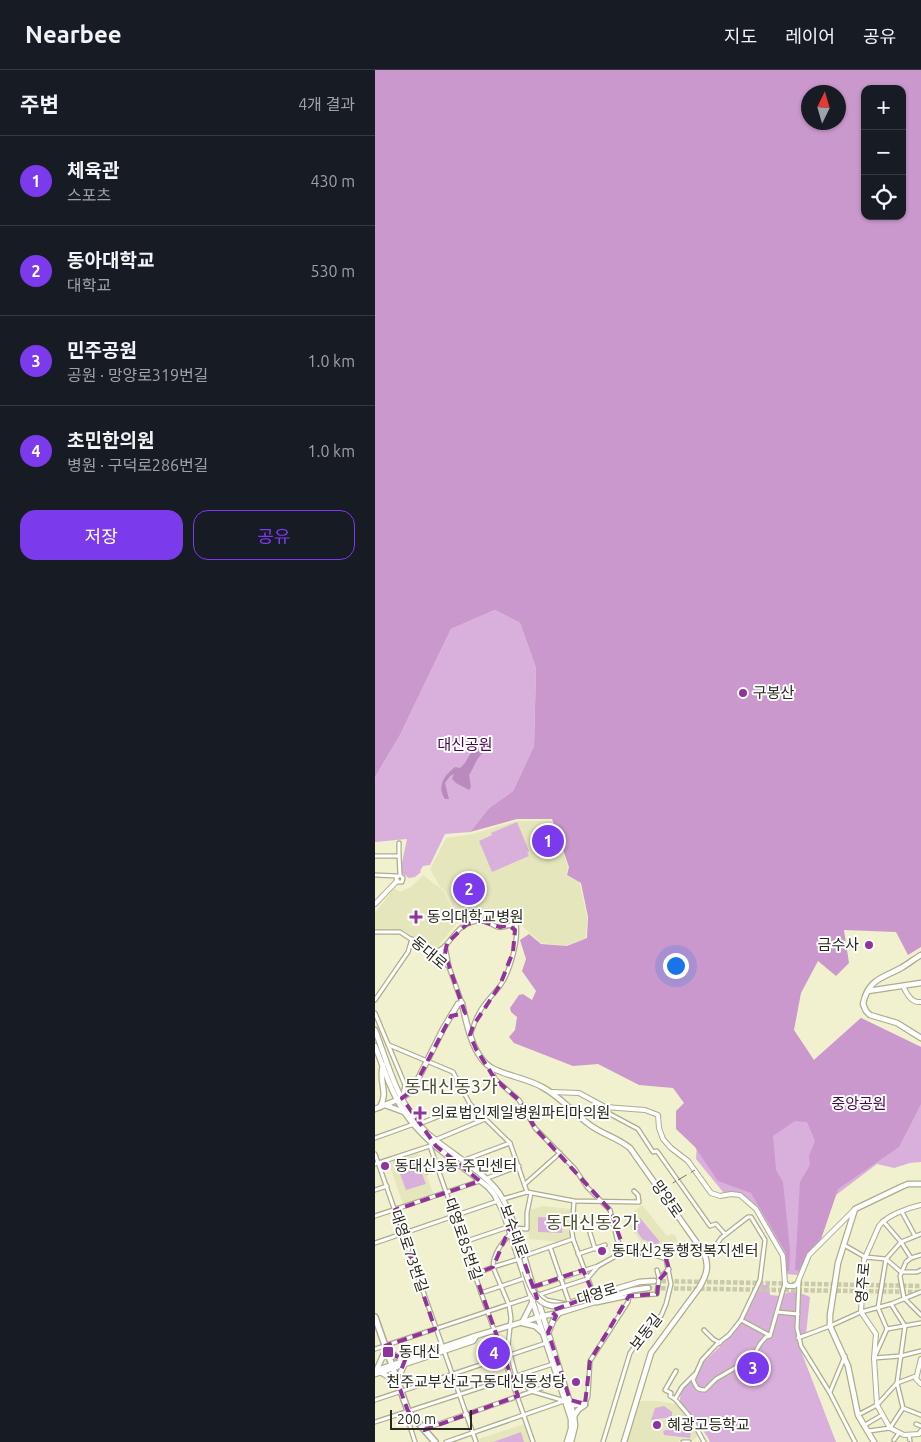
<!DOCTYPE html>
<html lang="ko">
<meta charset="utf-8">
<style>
:root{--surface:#171b24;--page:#242831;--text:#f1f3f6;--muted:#9ea1a6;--line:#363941;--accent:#7c3aed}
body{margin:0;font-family:Ubuntu,"Noto Sans KR",sans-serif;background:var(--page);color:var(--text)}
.controls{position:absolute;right:15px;top:15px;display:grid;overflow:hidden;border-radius:10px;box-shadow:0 1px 4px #0004}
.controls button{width:45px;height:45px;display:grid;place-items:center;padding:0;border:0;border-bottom:1px solid var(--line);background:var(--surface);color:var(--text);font:25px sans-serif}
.compass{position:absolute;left:426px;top:15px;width:45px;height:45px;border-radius:50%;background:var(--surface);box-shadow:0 1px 4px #0004;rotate:5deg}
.scale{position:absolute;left:15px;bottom:12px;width:82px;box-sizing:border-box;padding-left:5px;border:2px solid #29291c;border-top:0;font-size:14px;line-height:18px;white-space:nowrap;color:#29291c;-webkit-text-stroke:4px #fff;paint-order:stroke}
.you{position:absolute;left:300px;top:895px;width:18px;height:18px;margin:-12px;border:4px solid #fff;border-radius:50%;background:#1a73e8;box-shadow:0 0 0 8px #1a73e833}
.badge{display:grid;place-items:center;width:32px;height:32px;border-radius:50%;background:var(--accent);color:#fff;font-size:16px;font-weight:700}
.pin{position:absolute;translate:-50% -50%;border:2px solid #fff;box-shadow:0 1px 5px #0006}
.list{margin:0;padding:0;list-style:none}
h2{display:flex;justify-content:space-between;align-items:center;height:65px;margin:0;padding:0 20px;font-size:21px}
h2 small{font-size:16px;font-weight:400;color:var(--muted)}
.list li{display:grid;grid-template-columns:32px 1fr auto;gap:15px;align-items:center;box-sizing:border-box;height:90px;padding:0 20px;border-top:1px solid var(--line)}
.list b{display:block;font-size:19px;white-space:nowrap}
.list p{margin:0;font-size:16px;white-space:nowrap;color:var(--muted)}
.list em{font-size:16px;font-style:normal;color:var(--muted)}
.actions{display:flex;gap:10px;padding:15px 20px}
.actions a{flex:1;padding:11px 0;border:1px solid var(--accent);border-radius:15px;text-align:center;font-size:18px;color:var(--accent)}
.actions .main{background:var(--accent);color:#fff}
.icon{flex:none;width:28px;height:28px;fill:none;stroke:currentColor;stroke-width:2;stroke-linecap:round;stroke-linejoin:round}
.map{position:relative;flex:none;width:546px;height:1372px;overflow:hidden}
header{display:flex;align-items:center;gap:30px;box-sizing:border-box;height:70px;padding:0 25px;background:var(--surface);border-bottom:1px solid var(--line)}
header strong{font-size:24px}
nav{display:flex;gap:28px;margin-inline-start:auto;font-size:18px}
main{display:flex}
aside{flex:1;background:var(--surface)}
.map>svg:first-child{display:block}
</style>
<header>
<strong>Nearbee</strong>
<nav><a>지도</a><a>레이어</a><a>공유</a></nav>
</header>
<main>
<aside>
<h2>주변<small>4개 결과</small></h2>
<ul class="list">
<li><span class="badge">1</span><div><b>체육관</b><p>스포츠</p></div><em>430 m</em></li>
<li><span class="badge">2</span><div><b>동아대학교</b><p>대학교</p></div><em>530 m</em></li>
<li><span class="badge">3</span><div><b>민주공원</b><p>공원 · 망양로319번길</p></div><em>1.0 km</em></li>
<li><span class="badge">4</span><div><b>초민한의원</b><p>병원 · 구덕로286번길</p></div><em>1.0 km</em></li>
</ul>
<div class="actions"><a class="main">저장</a><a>공유</a></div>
</aside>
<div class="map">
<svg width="546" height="1372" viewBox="0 0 546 1372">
<rect width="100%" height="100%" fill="#f1f1cf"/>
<g fill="#e6e6bd">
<path d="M142 751H177L193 797 191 805 205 813 212 848 211 868 191 876 166 873 144 853 145 851 136 849 135 852 124 855 117 849 109 848 85 852 70 820 65 817 55 799 71 768 98 764Z"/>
<path d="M48 805 69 821 83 852 64 875V879L58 882 29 860 2 861 0 859V843L19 818 25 822 36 817Z"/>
<path d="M43 1081 58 1123 28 1134 13 1091Z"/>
<path d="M267 1135 292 1166 297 1164 301 1166 303 1175 299 1178 286 1174 281 1177 265 1172 262 1166 249 1152 251 1148Z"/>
<path d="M168 1136 196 1139V1168L182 1172 154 1169 152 1141Z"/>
<path d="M266 1331H281L301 1334 316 1352 323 1366 317 1371 312 1368 305 1370 303 1372H250L264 1333Z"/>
<path d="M150 1354 156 1372H104L103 1369Z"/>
</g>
<g fill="#d9b0dc">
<path d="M120 540 145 553 161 598 159 676 138 721 114 738 95 762 70 764 55 795 48 796 45 801 46 802 40 807 34 808 25 802 32 769 0 772V707L25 665 76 559Z"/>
<path d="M142 752 154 781 152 782 154 786 117 802 104 771 117 765 116 763Z"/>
<path d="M486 948 546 977V1092L535 1093 519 1098 502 1094 461 1125 446 1169 432 1184 423 1205 410 1204V1194L382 1138 366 1123 348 1122 321 1089 322 1073 416 1015 441 988Z"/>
<path d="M42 1090 51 1114 31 1120 22 1096Z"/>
<path d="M163 1147 187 1148V1163L163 1162Z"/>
<path d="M265 1148 285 1172 281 1175 267 1169 257 1154Z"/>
<path d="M385 1215H394L395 1225 405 1226C416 1219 424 1222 435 1227L431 1264 421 1268 461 1372H335L332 1366 305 1332C303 1310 343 1281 356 1265 369 1250 377 1233 385 1215Z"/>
<path d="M289 1336 297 1342V1347L276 1350 280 1338Z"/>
<path d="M305 1356 317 1357 315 1368 289 1365 288 1361Z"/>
<path d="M146 1362 149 1372H118Z"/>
</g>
<path fill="#ca98cd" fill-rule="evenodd" d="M0 0H546V877L533 885 521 862 469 860 474 893 461 906 443 891 426 923 419 960 439 990 486 948 546 977V1034L524 1077 463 1119 446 1169 433 1184 424 1201 420 1200 425 1112 435 1095 434 1086 440 1071 432 1052 420 1051 398 1066 401 1100 408 1112 415 1180 414 1201H412L411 1183 376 1123 343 1111 320 1077 301 1059V1041L309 1033 298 1018 264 1015 223 994 198 996 139 973 134 967 140 960 142 947 136 942 135 938 144 925 148 924 157 930 161 921 147 901 151 889 145 870 154 864 166 874 192 876 212 868 213 847 206 813 192 805 194 797 177 749H142L95 762 114 738 138 721 159 676 161 598 145 553 120 540 76 559 25 665 0 707ZM490 19H527V146H490ZM433 22H463V52H433Z"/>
<path fill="#ba89bd" d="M107 679 108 683C101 688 99 698 94 705L96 717 94 720 81 713 77 709 79 704 75 706 70 713 74 729H70C61 716 70 705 80 697L85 698 90 693 97 681 100 683Z"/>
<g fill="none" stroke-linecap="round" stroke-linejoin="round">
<g stroke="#c9c9ab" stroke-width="4.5" stroke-dasharray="4.5 2" stroke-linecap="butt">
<path d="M280 1211 546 1216"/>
<path d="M273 1218 546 1222"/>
</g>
<defs>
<g id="minor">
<path d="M0 786H24V773"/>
<path d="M24 786 25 805 28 808 27 812H23L21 808 25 805"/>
<path d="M0 805 22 806"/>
<path d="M0 862H25L65 888 74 897 87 933"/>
<path d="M70 876 74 896"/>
<circle cx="67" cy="885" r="3.5"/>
<path d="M56 883C75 880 76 861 92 854 107 848 110 851 122 857 127 859 136 855 141 853 144 870 135 902 125 916 118 925 109 933 104 943 100 950 98 958 95 965"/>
<path d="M0 930 33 882 37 869"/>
<path d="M0 943 30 1015 27 1028"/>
<path d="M14 975 78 1002 95 1034 135 1073 152 1122"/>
<path d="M115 997 120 1009 144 1030 160 1058 200 1099 212 1117 235 1140 242 1169 248 1182"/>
<path d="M230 1037 235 1044 263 1059 278 1082 282 1081 335 1156 341 1154 350 1164"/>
<path d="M44 1054 77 1041"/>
<path d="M0 1068 39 1054"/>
<path d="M60 1070 110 1049"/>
<path d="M55 1076 158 1372"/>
<path d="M0 1084 101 1372"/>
<path d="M87 1091 135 1073"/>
<path d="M0 1094 55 1076"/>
<path d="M52 1102 81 1092"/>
<path d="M110 1109 144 1096"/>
<path d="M150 1114 185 1083"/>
<path d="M0 1120 12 1116"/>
<path d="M128 1129 152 1122 199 1131 264 1132 263 1125 259 1121"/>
<path d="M199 1131 197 1162 198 1169 219 1225"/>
<path d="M527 1142 540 1166"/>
<path d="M0 1146 105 1111"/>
<path d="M508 1151 526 1172 536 1188"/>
<path d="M140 1158 152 1159V1143L156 1123"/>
<path d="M215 1163 220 1179"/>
<path d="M135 1164C127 1173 118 1184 118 1197L134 1235 136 1248 133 1276 141 1306 156 1321 190 1331"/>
<path d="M546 1164 526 1172 511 1189 503 1238 512 1259 499 1288 526 1286 546 1281"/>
<path d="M89 1172 133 1157"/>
<path d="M0 1173 123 1131"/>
<path d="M469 1175 490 1187 511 1189 526 1202H542L546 1200"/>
<path d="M175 1177 194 1232"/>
<path d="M329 1183 338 1180 346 1168 373 1147H376L390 1170 385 1210 366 1250 354 1265 341 1275 327 1290 318 1310C321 1317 322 1320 330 1320L341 1309 377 1288 385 1274 391 1267 395 1266 410 1213"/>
<path d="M203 1184 230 1175"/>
<path d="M546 1185 536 1188 531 1192 525 1206 529 1228 546 1245"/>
<path d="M149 1186 198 1169"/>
<path d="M100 1204 118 1197 144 1189"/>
<path d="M284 1208 294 1199"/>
<path d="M424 1211 422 1258 426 1276 455 1323 480 1372"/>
<path d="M158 1217 223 1196 248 1182 277 1184 291 1189 296 1214 291 1234 286 1246 276 1253 255 1283 228 1372"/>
<path d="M106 1223 150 1208"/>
<path d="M163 1225 212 1209 223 1196"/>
<path d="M221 1233 254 1226 282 1224 284 1208 282 1200"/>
<path d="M516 1234 530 1256 522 1313 528 1338 546 1345"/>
<path d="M402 1242 423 1244"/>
<path d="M366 1250 394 1265"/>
<path d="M512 1259 546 1253"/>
<path d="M329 1260 338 1269 345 1273"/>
<path d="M423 1268 455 1256 486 1242 516 1234 546 1222"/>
<path d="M0 1279 156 1227"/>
<path d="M320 1304 307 1317 300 1329 316 1348 329 1372"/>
<path d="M455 1322 470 1286"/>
<path d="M300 1329 295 1326 296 1323 290 1320 301 1301"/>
<path d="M0 1330 171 1273"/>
<path d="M210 1334 213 1326 215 1291 253 1232 254 1226"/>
<path d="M33 1342V1350L40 1372"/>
<path d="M483 1345 502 1335 522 1313 541 1306"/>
<path d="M0 1352 178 1294"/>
<path d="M541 1354 546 1356"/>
<path d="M490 1355 507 1345"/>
<path d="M49 1359 184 1312"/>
<path d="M494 1361 515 1358 528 1338"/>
<path d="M534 1365 535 1371"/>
<path d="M519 1370 524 1363"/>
<path d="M71 1372 189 1331"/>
<path d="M308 1372H314"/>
</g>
<g id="tertiary">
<path d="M0 834 22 811"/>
<path d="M528 916C532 924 536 933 546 932"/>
<path d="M176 1022 204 1023 230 1037 270 1040 283 1045 284 1058 288 1069 296 1078 313 1091 336 1123 345 1126 356 1124 365 1125 381 1139 408 1186 410 1213 413 1216H419L422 1214 434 1185 480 1139"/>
<path d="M546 1135C533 1138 512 1145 504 1156L489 1190 486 1242 501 1264 499 1288 502 1335 515 1358 529 1365 544 1364 546 1361"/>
<path d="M546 1289 541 1309 546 1314"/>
</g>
<g id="secondary">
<path d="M546 885C539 889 533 894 526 898 508 908 493 909 488 934L491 941 495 945 522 953 546 968"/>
<path d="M493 921 546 913"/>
<path d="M0 960C13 994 23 1036 51 1062 71 1081 109 1101 124 1123 140 1146 150 1192 159 1220"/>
<path d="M0 976C9 998 16 1023 30 1043 51 1074 84 1093 113 1117L119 1124 128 1141 196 1349V1359L192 1372"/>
<path d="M10 1035 29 1042"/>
<path d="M5 1037C14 1021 3 1013 8 995"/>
<path d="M0 1039 27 1028 37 1021 68 959 83 934 87 933C91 952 98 988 117 998 132 1006 151 1008 167 1017 185 1026 198 1043 215 1055 227 1064 243 1068 255 1078L329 1183C335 1197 331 1206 324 1218L276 1283 249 1372"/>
<path d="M162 1224 172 1231 188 1234"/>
<path d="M162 1227 199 1346 200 1356 196 1372"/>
<path d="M158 1231 147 1253 160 1256 167 1262"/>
<path d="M194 1233 264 1212 279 1211"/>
<path d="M174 1261 178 1251 184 1243"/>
<path d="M12 1282 29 1290"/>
<path d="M2 1299 11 1279"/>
<path d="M0 1301 97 1267 168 1246 184 1243 258 1220 273 1218"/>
<path d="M5 1302 22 1311 29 1295"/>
<path d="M0 1304 98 1271 100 1268"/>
<path d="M195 1331 199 1335 210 1334"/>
<path d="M199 1346 203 1340 210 1335"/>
<path d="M499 1372 483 1345 473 1296 455 1256V1245L463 1193 480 1139 526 1117 533 1114H546"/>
</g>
<path id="primary" d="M0 1247 33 1341 60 1372"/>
</defs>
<use href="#minor" stroke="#adad8d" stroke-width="5.5"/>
<use href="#tertiary" stroke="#adad8d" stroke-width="6"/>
<use href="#secondary" stroke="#adad8d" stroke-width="7"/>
<use href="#primary" stroke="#adad8d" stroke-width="8"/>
<use href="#minor" stroke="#fff" stroke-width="3"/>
<use href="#tertiary" stroke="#fff" stroke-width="4"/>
<use href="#secondary" stroke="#fff" stroke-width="4.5"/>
<use href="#primary" stroke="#fff" stroke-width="5"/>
<g stroke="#767661" stroke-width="1" stroke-dasharray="10 5" stroke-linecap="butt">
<path d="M303 1110 320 1100"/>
<path d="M285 1121 301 1111"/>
<path d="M534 1372 535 1371"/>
</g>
<defs>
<path id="secondary-bridge" d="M150 1201C163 1243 176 1240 214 1229"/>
</defs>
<use href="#secondary-bridge" stroke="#adad8d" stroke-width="7" stroke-linecap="butt"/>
<use href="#secondary-bridge" stroke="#fff" stroke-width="4.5"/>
</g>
<path fill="none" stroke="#92339b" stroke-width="4" stroke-dasharray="10 6" stroke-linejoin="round" d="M106 851 125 857 133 855 140 860 138 882 125 915 98 956 95 965 101 979 120 1009 144 1030 160 1058 235 1140 250 1182 286 1186 291 1189 294 1199 284 1210 282 1224 254 1226 215 1291 210 1334 195 1330 173 1262 181 1246 176 1241 219 1225 208 1200 158 1217 162 1228 136 1155 118 1197 100 1204 143 1326 49 1360 33 1341 22 1311 30 1290 12 1282 10 1276 60 1259 20 1140 105 1111 61 1076 27 1028 37 1021 76 946 90 943 70 884 72 873 92 854Z"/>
<g fill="#92339b" stroke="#fff" stroke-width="2">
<circle cx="368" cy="623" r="5"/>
<path d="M38.5 839.5h5v5h5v5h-5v5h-5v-5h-5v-5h5z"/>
<circle cx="494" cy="875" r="5"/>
<path d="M42.5 1035.5h5v5h5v5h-5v5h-5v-5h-5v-5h5z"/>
<circle cx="10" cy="1096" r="5"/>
<circle cx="227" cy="1181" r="5"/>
<rect x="7" y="1276" width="12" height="12" rx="2.5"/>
<circle cx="201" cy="1312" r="5"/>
<circle cx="282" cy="1355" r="5"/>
</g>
<g text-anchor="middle" stroke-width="4" stroke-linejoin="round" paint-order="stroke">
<g font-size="15" fill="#29291c" stroke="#fff" text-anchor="start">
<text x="378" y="628">구봉산</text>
<text x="52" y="852">동의대학교병원</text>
<text x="484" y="880" text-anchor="end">금수사</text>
<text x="56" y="1048">의료법인제일병원파티마의원</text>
<text x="20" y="1101">동대신3동 주민센터</text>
<text x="237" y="1186">동대신2동행정복지센터</text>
<text x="24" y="1287">동대신</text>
<text x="191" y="1317" text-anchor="end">천주교부산교구동대신동성당</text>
<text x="292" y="1360">혜광고등학교</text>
</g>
<g font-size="15" fill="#44054a" stroke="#fff">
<text x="90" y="680">대신공원</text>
<text x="484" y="1039">중앙공원</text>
</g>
<g font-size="15" fill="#29291c" stroke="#fff">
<text transform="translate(54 883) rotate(40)" y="5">동대로</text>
<text transform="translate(292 1129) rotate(55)" y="5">망양로</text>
<text transform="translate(139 1161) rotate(70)" y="5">보수대로</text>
<text transform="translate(88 1169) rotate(71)" y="5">대영로85번길</text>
<text transform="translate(34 1181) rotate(71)" y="5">대영로73번길</text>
<text transform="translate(488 1213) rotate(-85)" y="5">영주로</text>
<text transform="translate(222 1224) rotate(-17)" y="5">대영로</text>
<text transform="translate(271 1262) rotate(-52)" y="5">보동길</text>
</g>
<g font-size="18" fill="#4d4d2f" stroke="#fff">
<text x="76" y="1023">동대신동3가</text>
<text x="217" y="1159">동대신동2가</text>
</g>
</g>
</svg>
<div class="controls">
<button>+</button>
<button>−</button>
<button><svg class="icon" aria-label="locate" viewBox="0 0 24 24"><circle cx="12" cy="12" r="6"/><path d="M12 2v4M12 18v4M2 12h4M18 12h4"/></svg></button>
</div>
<svg class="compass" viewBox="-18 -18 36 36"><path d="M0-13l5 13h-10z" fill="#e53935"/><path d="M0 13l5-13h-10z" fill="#9ea1a6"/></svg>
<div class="scale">200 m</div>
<div class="you"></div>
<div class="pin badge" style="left:173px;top:771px">1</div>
<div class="pin badge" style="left:94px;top:819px">2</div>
<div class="pin badge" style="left:378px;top:1298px">3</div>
<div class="pin badge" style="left:119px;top:1283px">4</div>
</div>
</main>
